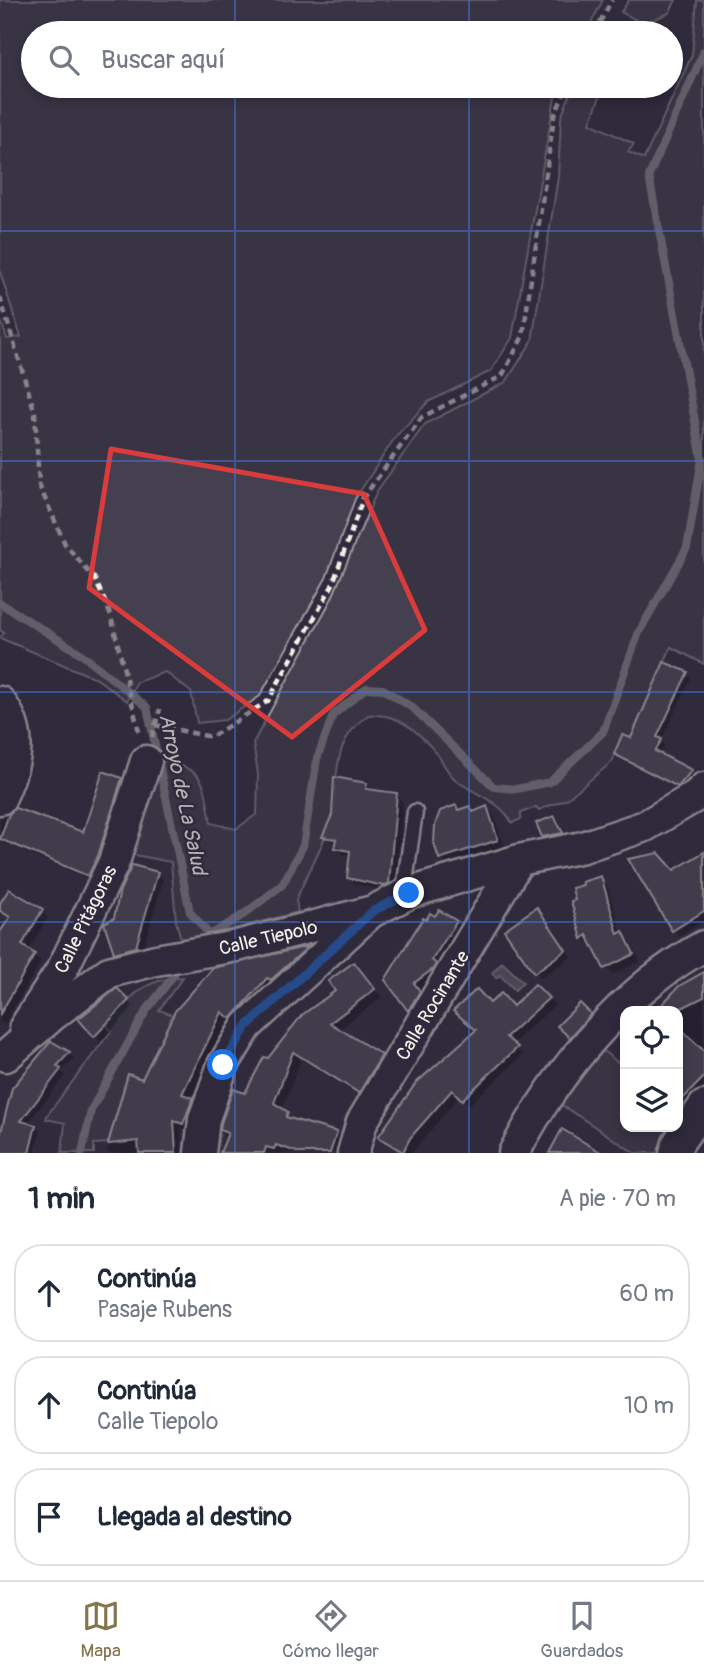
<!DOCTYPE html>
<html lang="es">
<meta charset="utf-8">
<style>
:root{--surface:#fff;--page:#f6f6f7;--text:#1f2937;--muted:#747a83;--line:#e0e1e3;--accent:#84754c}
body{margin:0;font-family:Pangolin,sans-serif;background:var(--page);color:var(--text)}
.controls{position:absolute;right:21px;bottom:21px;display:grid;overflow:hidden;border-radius:14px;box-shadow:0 4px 10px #0003}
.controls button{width:63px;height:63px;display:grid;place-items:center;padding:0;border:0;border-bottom:2px solid var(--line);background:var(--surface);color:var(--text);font:35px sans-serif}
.stop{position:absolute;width:21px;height:21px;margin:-16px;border:5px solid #1a73e8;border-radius:50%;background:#fff}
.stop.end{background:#1a73e8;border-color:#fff;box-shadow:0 2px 7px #0008}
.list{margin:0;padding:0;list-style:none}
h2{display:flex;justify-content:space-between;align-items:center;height:91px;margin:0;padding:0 28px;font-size:30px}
h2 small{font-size:23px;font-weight:400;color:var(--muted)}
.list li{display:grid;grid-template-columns:46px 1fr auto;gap:21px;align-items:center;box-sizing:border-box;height:98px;margin:0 14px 14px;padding:0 14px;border:2px solid var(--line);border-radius:28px}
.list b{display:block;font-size:26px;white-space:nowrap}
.list p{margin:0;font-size:23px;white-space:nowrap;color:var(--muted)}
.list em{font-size:23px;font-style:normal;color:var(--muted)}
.icon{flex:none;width:38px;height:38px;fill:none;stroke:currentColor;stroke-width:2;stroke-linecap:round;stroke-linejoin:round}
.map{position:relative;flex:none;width:704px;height:1153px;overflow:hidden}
.search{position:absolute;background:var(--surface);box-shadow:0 4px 10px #0003;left:21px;right:21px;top:21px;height:77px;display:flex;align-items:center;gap:18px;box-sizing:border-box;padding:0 24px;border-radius:38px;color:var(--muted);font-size:26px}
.sheet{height:427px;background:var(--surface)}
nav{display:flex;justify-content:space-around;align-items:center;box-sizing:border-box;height:98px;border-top:2px solid var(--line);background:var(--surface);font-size:19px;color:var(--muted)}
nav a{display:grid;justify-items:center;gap:4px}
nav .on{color:var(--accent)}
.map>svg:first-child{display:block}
</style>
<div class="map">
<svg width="704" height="1153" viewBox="0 0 704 1153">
<rect width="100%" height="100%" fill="#2f2a3d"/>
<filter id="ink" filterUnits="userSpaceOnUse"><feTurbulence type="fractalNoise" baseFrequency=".0143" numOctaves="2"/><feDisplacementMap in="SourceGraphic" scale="14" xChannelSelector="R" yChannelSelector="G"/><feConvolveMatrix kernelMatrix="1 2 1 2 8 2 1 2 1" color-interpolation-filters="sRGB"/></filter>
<g filter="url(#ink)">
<g fill="#454050" stroke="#9c989c" stroke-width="2">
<path d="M0 0H603L586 33H33V86H557L512 338 491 371 428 402 396 436 355 499 326 578 260 696 225 720 197 723 191 692 165 672 137 682 127 701 97 679 0 638 4 633 0 630V318L7 339 21 337 0 272Z"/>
<path d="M629 0H676L669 13 643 24 621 12Z"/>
<path d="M697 0H704V664L671 647 631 738 622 735 612 762 567 799 539 810 536 807 521 813V819L512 823C500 800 475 795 456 780 448 774 443 762 437 754 418 731 399 713 368 715 331 742 339 774 332 814 327 840 306 875 296 900L298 912 182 943 176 921 171 862 124 853 156 758C205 772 203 774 211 823L236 829 257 814 258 774 253 743 332 598 377 491 425 424 506 382 532 341 558 177 561 118 573 86H604L590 123 634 144 628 152 644 159 692 55Z"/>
<path d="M183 977 159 1010 173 1015 142 1079 128 1074 108 1143 94 1144V1153H62L65 1123 46 1119 48 1114 111 1031 106 1024C133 996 142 979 183 977Z"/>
<path d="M602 1050 625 1068V1127H673L665 1153H635L557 1102Z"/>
</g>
<path fill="#6a6670" stroke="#a19ea0" stroke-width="2" d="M502 962 523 982 515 990 500 975 496 978 492 973Z"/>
<g fill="#0007">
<path d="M687 674 691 678 661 741 665 745 660 755 695 776 683 790 616 754 632 741Z"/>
<path d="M121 779 127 785 94 881 0 841V818L15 810 84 834Z"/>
<path d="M366 784 373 792 396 795 403 802 395 890 391 892 355 884 349 877 352 856 343 854 336 848 337 844 325 837Z"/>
<path d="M455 807 460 811 470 808 475 813 486 808 494 816 505 848 449 866 441 858Z"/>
<path d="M554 818 564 836 547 839 544 836Z"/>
<path d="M704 854V921L679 936 673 929 674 872Z"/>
<path d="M157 873 163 880 142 953 122 958 116 952 115 919Z"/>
<path d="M601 878 607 885 622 934 629 940 640 961 612 975 593 942 590 944 584 938 573 902Z"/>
<path d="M12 893 48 917 28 951 41 961 4 1025 0 1022V941L11 919 1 910Z"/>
<path d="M537 910 571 957 541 978 535 971Z"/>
<path d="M436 918 456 922 464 929 440 977 420 992 426 1000 416 1017 387 980 427 922Z"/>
<path d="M308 948 315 954 239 1025 229 1018 190 1099 199 1107 191 1130 181 1128 182 1153H107L130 1076 143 1081 214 970Z"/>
<path d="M361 972 382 997 338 1030 389 1064 367 1100 301 1059 282 1110 295 1121 336 1133 344 1141 340 1153H224L228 1136 222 1129 269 1061Z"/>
<path d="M704 974V1049L701 1050 704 1054V1089L689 1104 678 1092V1011H660L680 987Z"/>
<path d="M535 986 555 1005 512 1044 523 1055 469 1105 460 1095 412 1153H403L387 1143 381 1137 478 1031 490 1005 513 1008Z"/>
<path d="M117 990 133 1007 101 1042 80 1019Z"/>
<path d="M580 1006 592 1018 573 1039 559 1026Z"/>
<path d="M52 1043 74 1058 61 1072 65 1076 27 1124 40 1131 35 1153H0V1143Z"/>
</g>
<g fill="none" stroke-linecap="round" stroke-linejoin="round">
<g stroke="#a19ea0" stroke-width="8">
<path d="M0 603 80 653 147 707 190 912 209 934"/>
<path d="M205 938 243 915 282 885 303 846 317 759 333 715 366 688 383 689 413 708 494 787 516 789 550 782 603 732 639 632 687 548 702 459 649 176 704 51"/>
<path d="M82 1153 91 1110 146 1011 174 975"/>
</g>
</g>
<g fill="#56525f" stroke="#f4f1e8" stroke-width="2">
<path d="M664 662 688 672 657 737 662 739 655 751 692 770 678 787 614 754 622 735 631 738Z"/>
<path d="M103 771 122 778 98 856 88 876 0 839 9 814 15 808 83 832Z"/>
<path d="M334 777 367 783 366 789 397 793 389 883 384 886 347 878 350 851 334 848 336 839 322 837 332 815Z"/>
<path d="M456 805 458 810 470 806 473 812 487 806 498 840 439 859 434 843 435 825 440 811Z"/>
<path d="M554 816 563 833 542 837 536 823Z"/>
<path d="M704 852V911L672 931 628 859 659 853 674 870Z"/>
<path d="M132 865 158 872 136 947 114 953 104 923 114 918 120 890Z"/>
<path d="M601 876 618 934 623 931 634 954 604 969 587 935 582 939 571 901 575 900 572 888 583 885 582 882Z"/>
<path d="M9 889 43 909 22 945 35 954 0 1014V932L10 917 0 911V903Z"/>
<path d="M537 907 566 950 534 973 504 930Z"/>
<path d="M439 910 457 921 432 960 436 964 433 969 414 983 420 991 408 1011 385 980 423 918 426 920 430 913 435 916Z"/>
<path d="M309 946 271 980 267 978 231 1019 222 1012 182 1094 193 1098 183 1124 174 1121 176 1153H139L138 1141 108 1144 128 1074 142 1079 175 1011 213 968Z"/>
<path d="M354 962 375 989 330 1023 382 1055 359 1093 293 1052 274 1103 288 1112 286 1117 337 1132 330 1153H300L276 1145 274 1149 266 1147 264 1153H220L228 1133 220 1130 221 1123 233 1089 245 1093 264 1057 268 1058 302 1015 335 991 328 981Z"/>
<path d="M704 972V997L676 1011H656L679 986Z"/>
<path d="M535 984 549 998 506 1037 518 1047 462 1100 452 1090 410 1138 403 1152 378 1137 416 1083 476 1030 453 1011 477 989 490 1003 501 993 513 1006Z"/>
<path d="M117 988 129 1000 94 1037 78 1019Z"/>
<path d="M580 1003 591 1014 570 1038 557 1026Z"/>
<path d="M678 1026 704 1051V1077L678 1104Z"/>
<path d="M51 1041 70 1052 57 1066 61 1069 21 1121 36 1125 29 1153H0V1136L12 1088Z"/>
<path d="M562 1129 602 1153H549Z"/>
</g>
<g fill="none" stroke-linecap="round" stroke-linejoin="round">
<defs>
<path id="service" d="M403 896 415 812"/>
<g id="minor">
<path d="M0 702C25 734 16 765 0 799"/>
<path d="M25 1027 63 968 114 862 146 761"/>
<path d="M6 1056 53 1015 109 972 156 960 237 946 373 911 409 893 519 860 583 847 645 826 693 798 704 788"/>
<path d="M200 1153 204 1119 223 1065 247 1026 370 913"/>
<path d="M353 1153 362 1122 519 860"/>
<path d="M514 1153C556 1072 623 990 704 946"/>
<path d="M675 1153 678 1143 704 1106"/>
</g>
</defs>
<use href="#service" stroke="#f4f1e8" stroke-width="19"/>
<use href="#minor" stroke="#f4f1e8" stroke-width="35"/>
<g stroke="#f4f1e8" stroke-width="4.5" stroke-dasharray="7 5" stroke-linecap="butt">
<path d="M594 33 612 0"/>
<path d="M0 297 35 413 39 485 65 544 95 579 111 616 140 736"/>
<path d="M155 725 211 737 268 701 332 586 363 498 422 417 502 376 523 336 554 117 567 86"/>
<path d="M152 737 160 709"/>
</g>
<use href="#service" stroke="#2f2a3d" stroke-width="14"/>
<use href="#minor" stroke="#2f2a3d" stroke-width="30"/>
</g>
</g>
<g fill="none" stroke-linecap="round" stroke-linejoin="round" filter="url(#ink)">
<path stroke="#1a73e8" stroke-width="9" d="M223 1065 247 1026 373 911 409 893"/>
</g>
<path d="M0 0H704V1153H0ZM111 449 364 494 425 630 292 737 89 588Z" fill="#2f2a3d" fill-opacity=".55" fill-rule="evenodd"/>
<path fill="none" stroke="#d93c3b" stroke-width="5" stroke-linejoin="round" d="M111 449 364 494 425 630 292 737 89 588Z"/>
<path fill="none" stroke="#486fdb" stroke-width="2" stroke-opacity="0.55" d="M235 0V33M469 0V33M235 86V1153M469 86V1153M0 231H704M0 461H704M0 692H704M0 922H704"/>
<g text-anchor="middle" stroke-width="5" stroke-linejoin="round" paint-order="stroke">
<g font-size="19" fill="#f4f1e8" stroke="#2f2a3d">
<text transform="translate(85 919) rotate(-64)" y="7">Calle Pitágoras</text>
<text transform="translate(268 937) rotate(-13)" y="7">Calle Tiepolo</text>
<text transform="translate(432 1005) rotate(-59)" y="7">Calle Rocinante</text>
</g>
<g font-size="21" font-style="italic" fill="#b6b2b2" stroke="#2f2a3d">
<text transform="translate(183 794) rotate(78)" y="7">Arroyo de La Salud</text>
</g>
</g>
</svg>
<div class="controls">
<button><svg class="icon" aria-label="locate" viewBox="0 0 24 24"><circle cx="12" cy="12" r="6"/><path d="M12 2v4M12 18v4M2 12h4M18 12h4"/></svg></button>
<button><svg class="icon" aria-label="layers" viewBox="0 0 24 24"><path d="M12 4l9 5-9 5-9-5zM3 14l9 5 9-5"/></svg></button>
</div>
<div class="stop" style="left:223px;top:1065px"></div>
<div class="stop end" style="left:409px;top:893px"></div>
<div class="search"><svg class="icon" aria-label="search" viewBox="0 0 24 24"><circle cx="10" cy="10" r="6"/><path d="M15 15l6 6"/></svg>Buscar aquí</div>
</div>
<section class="sheet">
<h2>1 min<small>A pie · 70 m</small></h2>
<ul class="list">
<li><svg class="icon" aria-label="ahead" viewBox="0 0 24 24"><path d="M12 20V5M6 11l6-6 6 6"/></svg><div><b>Continúa</b><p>Pasaje Rubens</p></div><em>60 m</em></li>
<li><svg class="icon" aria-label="ahead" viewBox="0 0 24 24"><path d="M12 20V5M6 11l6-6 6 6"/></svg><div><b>Continúa</b><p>Calle Tiepolo</p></div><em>10 m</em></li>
<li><svg class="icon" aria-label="arrive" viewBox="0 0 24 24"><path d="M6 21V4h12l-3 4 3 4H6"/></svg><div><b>Llegada al destino</b></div></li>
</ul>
</section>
<nav>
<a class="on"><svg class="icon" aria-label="map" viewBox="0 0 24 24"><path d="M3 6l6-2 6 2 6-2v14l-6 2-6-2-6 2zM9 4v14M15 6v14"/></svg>Mapa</a>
<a><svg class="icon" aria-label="directions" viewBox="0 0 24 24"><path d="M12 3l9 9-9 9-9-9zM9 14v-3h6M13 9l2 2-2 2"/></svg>Cómo llegar</a>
<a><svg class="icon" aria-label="saved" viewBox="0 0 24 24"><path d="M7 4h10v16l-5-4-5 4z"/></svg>Guardados</a>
</nav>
